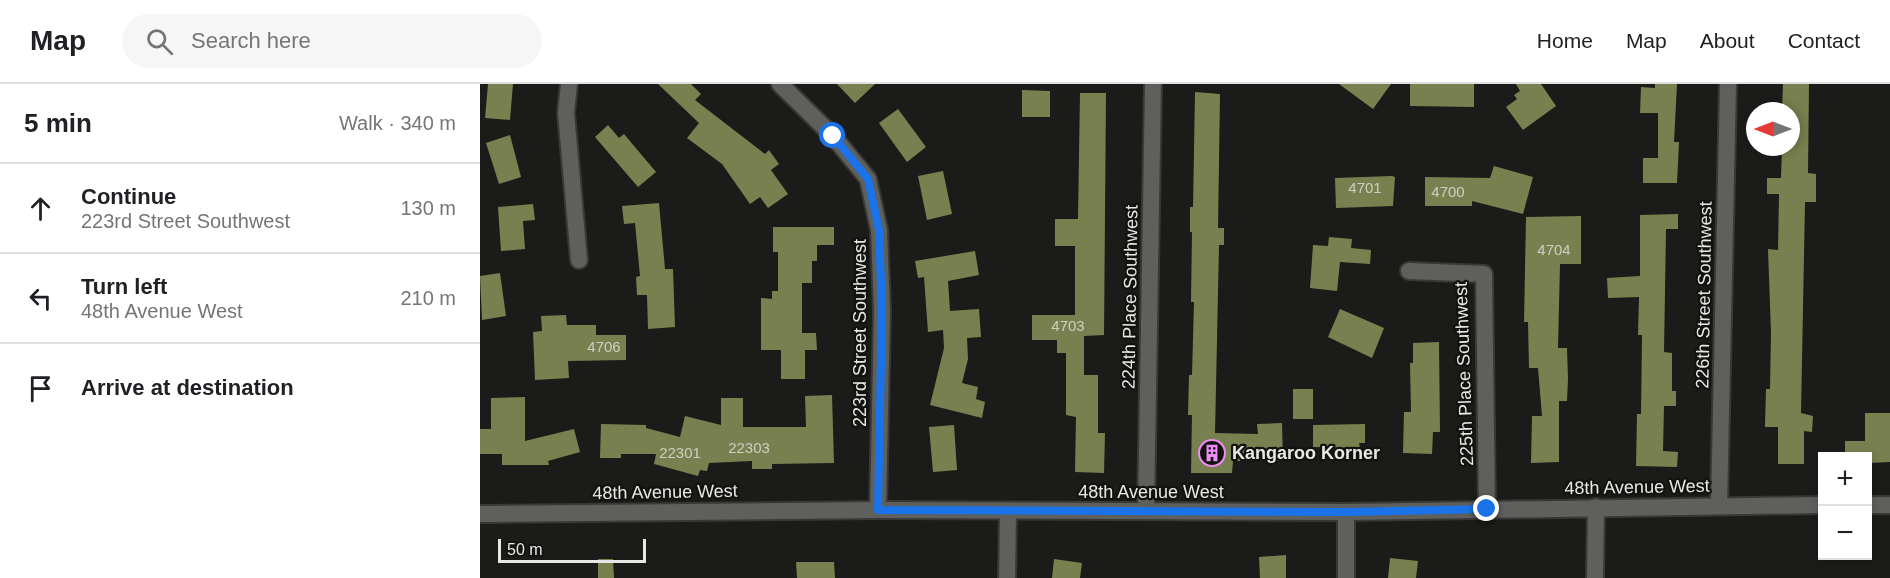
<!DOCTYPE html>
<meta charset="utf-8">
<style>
:root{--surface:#fff;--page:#f6f6f6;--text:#202124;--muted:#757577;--line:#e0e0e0}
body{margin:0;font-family:Arial,sans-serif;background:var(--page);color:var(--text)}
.controls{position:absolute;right:18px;bottom:18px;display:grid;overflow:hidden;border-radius:0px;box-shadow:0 3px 9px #0003}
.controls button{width:54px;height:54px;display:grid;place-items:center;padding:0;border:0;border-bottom:2px solid var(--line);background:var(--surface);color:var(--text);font:30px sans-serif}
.compass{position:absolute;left:1266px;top:18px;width:54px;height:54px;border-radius:50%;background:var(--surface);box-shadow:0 3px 9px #0003;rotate:270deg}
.scale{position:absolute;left:18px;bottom:15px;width:148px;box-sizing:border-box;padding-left:6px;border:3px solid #e8e8e7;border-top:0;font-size:16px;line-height:21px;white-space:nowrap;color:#e8e8e7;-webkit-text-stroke:4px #121210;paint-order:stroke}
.stop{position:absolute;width:18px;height:18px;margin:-14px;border:4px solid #1a73e8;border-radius:50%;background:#fff}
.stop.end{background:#1a73e8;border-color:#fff;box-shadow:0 2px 6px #0008}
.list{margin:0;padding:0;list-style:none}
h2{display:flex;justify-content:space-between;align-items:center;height:78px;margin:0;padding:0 24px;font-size:26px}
h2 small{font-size:20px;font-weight:400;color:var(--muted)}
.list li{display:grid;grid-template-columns:39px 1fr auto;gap:18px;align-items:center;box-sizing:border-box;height:90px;padding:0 24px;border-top:2px solid var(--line)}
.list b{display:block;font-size:22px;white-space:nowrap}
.list p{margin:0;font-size:20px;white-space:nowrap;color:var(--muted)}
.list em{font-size:20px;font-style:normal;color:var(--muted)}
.icon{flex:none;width:33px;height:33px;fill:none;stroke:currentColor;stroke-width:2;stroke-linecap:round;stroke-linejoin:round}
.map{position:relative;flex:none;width:1410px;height:494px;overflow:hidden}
header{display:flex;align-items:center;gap:36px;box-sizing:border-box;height:84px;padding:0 30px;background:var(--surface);border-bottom:2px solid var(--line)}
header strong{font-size:28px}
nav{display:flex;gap:33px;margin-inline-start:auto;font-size:21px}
.search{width:420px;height:54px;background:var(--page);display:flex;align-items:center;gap:15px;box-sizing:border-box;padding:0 21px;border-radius:33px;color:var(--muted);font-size:22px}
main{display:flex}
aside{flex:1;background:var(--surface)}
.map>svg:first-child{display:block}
</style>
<header>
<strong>Map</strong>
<div class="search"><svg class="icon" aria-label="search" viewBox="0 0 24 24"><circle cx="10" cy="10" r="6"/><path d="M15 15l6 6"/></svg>Search here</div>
<nav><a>Home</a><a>Map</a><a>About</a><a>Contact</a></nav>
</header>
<main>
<aside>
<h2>5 min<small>Walk · 340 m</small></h2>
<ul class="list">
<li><svg class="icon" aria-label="ahead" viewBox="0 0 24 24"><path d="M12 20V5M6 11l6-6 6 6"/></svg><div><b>Continue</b><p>223rd Street Southwest</p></div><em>130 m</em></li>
<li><svg class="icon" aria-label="left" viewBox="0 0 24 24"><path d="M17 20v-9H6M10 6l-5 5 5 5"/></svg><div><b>Turn left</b><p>48th Avenue West</p></div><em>210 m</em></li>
<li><svg class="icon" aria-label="arrive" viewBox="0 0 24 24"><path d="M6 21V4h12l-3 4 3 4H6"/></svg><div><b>Arrive at destination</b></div></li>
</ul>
</aside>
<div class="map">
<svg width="1410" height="494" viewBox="0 0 1410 494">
<rect width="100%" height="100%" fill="#1b1b19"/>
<g fill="#79804f">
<path d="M8 0H33L30 36 5 34Z"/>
<path d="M178 0H211L221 10 215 16 285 70 289 66 299 80 291 86 308 110 288 124 280 113 270 120 242 80 207 54 219 39Z"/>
<path d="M357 0H395L375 19Z"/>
<path d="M859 0H911L893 25Z"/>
<path d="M930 0H994V23L930 22Z"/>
<path d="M1036 0H1061L1076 22 1043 46 1026 23 1037 15 1034 11 1040 7Z"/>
<path d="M1175 0H1197L1194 58H1199L1197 99H1163V74H1178V29H1160L1161 3 1175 4Z"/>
<path d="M1303 0H1329L1328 89 1336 90V118H1325L1321 329 1333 332 1332 348 1324 347V380H1298V343H1285L1286 305H1290L1291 249 1288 165 1298 166 1299 110H1287V94H1301L1302 63H1311V27H1302Z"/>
<path d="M542 6 570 7V33H542Z"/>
<path d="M715 8 740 10 738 144H744V161H739L735 349 778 350 777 340 802 339 803 377H753L752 389H711L712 331H708L709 291H712L714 218H711L712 148H710V123H713Z"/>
<path d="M600 9H626L624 251 604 252V291H618V349H625L624 389 595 388 596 333 586 331V269H577V256H552V231H595V162H575V135H598Z"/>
<path d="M418 25 446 63 427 78 399 39Z"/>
<path d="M128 41 139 54 144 50 176 88 158 103 115 53Z"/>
<path d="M30 51 41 93 19 100 6 59Z"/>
<path d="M1014 82 1053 93 1043 130 992 117V122H945V93L1010 94Z"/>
<path d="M463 87 472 130 447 136 438 92Z"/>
<path d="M912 92 915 93 913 122 856 124 855 94Z"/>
<path d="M179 119 185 185H193L195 243 168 245 167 211H157L156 193 160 192 155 139 144 140 142 122Z"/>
<path d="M53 120 55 136 43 137 45 165 21 167 18 123Z"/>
<path d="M1198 130V145H1186L1184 268 1192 269V307H1196V322H1184L1183 367 1198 368 1197 383 1156 382 1157 330H1161L1162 251H1158L1159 213 1128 214 1127 194 1160 192V131Z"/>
<path d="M1101 132V180H1080L1078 264H1087L1088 295 1087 317H1079V378L1051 379 1052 332H1062L1058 284H1049L1048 238H1044L1046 133Z"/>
<path d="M293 143H354V161H337V177H332V199H322V249H336L337 266H325V295H301V266H281V214L292 215V207H298V168H293Z"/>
<path d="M849 153 872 155 871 164 891 166 890 180 860 178 857 207 830 204 833 161 848 162Z"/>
<path d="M495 167 499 191 468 197 470 227 499 225 501 253 487 254 488 275 482 299 498 303 496 315 505 318 502 334 450 321 464 264 463 246 448 248 444 193 438 194 435 177Z"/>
<path d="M20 189 26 232 2 236 0 192Z"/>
<path d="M860 225 904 244 892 274 848 253Z"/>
<path d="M86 231 87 241H116V251H146V276L88 277 89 294 55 296 53 248 62 247 61 232Z"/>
<path d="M959 258 960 348H953L952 370 923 369 924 328H931L930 279H933V259Z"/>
<rect x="813" y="305" width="20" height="30"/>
<path d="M352 311 354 379 292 380V385H272V377L229 379 227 387 220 386 218 392 174 380 176 370H141V374H120L121 340 166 341V344L200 353 205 332 241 341V314H263V343H326L325 312Z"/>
<path d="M45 313V357L94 345 100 368 68 377 69 381H22V370H0V345H11V314Z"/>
<path d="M1385 329H1410V378L1388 379V372H1365V357H1385Z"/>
<path d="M885 340V359H879L880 364 833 363V341Z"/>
<path d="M474 341 477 386 453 388 449 343Z"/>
<path d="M806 471V494H780L779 473Z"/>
<path d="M910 474 938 477 936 494H908Z"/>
<path d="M118 475H133L134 494H118Z"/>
<path d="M574 475 602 479 600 494H572Z"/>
<path d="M316 478H354L355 494H317Z"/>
</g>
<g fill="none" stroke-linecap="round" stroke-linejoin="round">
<defs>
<g id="minor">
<path d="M89 0 86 29 99 176"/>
<path d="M300 0 353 52 388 95 399 146 402 227 398 426"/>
<path d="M929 187 1004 190 1007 425"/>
<path d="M1239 422 1248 0"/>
<path d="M666 427 673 0"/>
<path d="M866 428V494"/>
<path d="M527 494 528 428"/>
<path d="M1115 494 1116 423"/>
</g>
<g id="secondary">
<path d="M1388 421H1410"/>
<path d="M0 430 398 426 866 428 1342 421"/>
</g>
</defs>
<use href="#minor" stroke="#383837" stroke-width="20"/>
<use href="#secondary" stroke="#383837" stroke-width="20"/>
<use href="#minor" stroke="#5f5f5d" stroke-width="16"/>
<use href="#secondary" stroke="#5f5f5d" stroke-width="16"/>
</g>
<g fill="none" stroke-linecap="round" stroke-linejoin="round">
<path stroke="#1a73e8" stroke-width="8" d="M353 52 388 95 399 146 402 227 398 426 866 428 1007 425"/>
</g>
<defs>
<symbol id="building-ring" viewBox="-11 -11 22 22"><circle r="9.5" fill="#121210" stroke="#ef8bf6" stroke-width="1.5"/><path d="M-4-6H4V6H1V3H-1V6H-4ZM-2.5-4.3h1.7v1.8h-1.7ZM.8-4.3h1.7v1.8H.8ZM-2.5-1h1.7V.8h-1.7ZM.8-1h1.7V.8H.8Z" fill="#ef8bf6"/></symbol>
</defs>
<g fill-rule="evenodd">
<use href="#building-ring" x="717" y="354" width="30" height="30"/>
</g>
<g text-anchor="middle" stroke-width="4.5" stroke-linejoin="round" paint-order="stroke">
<g font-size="15" fill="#cccec1">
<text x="885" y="109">4701</text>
<text x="968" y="113">4700</text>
<text x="1074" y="171">4704</text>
<text x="588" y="247">4703</text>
<text x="124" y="268">4706</text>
<text x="269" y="369">22303</text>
<text x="200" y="374">22301</text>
</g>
<g font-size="18" fill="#e8e8e7" stroke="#121210">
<text transform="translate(1224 211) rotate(-89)" y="6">226th Street Southwest</text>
<text transform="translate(650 213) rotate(-89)" y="6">224th Place Southwest</text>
<text transform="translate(380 249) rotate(-90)" y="6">223rd Street Southwest</text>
<text transform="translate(984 290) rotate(-92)" y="6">225th Place Southwest</text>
<text transform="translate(1157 403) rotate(-1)" y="6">48th Avenue West</text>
<text transform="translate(185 408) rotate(-1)" y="6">48th Avenue West</text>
<text x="671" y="414">48th Avenue West</text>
</g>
<g font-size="18" font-weight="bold" fill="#e8e8e7" stroke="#121210" text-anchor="start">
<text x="752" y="375">Kangaroo Korner</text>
</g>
</g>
</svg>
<div class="controls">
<button>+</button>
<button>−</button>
</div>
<svg class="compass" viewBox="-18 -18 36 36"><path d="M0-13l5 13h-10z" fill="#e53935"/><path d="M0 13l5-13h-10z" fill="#757577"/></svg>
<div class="scale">50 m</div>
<div class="stop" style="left:353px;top:52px"></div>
<div class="stop end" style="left:1007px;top:425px"></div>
</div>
</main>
